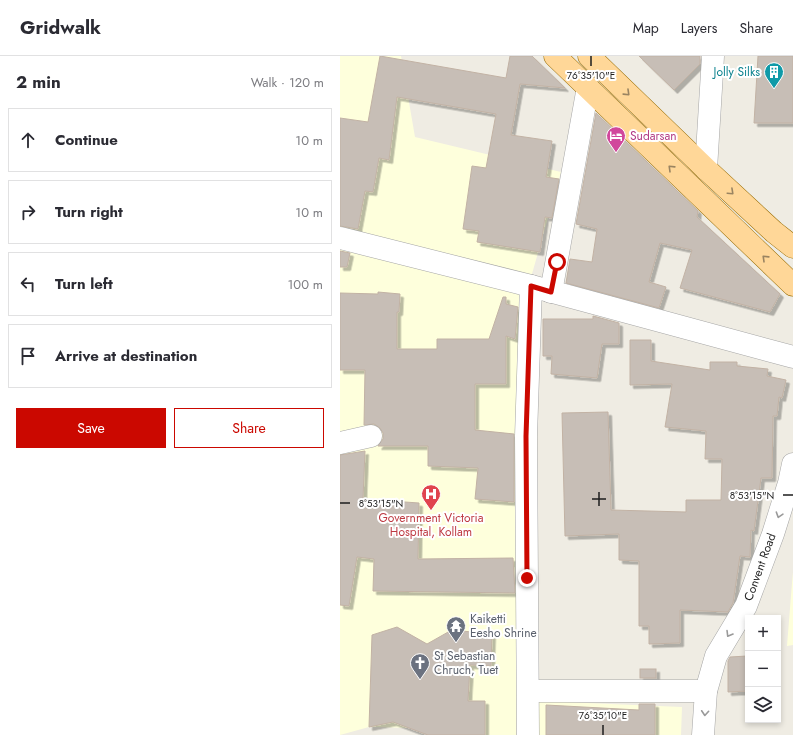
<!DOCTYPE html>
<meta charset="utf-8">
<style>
:root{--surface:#fff;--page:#f2f2f3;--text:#2b2b33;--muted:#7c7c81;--line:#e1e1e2;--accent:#cb0800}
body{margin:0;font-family:Jost,sans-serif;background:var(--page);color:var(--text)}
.controls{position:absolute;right:12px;bottom:12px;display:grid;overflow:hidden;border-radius:0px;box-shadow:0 2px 6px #0003}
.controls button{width:36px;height:36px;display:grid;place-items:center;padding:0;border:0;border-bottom:1px solid var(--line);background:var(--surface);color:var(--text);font:20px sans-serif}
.stop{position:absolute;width:12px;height:12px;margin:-9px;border:3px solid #cb0800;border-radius:50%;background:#fff}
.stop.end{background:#cb0800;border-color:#fff;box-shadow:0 1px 4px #0008}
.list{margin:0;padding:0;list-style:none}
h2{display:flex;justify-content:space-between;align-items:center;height:52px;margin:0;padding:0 16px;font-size:17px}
h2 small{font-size:13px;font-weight:400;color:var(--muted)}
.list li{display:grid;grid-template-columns:26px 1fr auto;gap:12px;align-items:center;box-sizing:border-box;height:64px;margin:0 8px 8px;padding:0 8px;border:1px solid var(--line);border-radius:0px}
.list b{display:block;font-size:15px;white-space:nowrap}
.list em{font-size:13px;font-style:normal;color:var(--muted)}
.actions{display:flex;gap:8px;padding:12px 16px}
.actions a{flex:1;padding:9px 0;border:1px solid var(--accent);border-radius:0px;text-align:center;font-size:14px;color:var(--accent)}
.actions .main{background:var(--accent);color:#fff}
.icon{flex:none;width:22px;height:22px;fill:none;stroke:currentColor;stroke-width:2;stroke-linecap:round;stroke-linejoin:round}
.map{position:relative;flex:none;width:453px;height:679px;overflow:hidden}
header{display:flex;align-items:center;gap:24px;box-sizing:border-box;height:56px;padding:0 20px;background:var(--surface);border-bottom:1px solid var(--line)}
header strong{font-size:19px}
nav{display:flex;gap:22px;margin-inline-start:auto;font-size:14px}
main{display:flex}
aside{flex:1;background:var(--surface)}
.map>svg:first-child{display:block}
</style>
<header>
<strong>Gridwalk</strong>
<nav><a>Map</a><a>Layers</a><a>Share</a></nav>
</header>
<main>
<aside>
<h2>2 min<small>Walk · 120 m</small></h2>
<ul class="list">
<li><svg class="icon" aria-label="ahead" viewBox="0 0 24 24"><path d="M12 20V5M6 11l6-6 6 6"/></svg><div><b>Continue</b></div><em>10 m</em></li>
<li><svg class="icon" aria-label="right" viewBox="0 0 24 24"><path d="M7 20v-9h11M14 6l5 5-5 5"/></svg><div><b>Turn right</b></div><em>10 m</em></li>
<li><svg class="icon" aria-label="left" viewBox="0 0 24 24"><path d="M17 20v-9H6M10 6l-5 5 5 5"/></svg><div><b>Turn left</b></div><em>100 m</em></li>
<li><svg class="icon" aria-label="arrive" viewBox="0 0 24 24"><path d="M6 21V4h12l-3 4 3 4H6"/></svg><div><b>Arrive at destination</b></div></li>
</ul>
<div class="actions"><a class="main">Save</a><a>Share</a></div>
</aside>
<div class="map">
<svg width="453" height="679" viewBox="0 0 453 679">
<defs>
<filter id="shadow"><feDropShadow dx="3.5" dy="3.5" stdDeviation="0" flood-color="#0004"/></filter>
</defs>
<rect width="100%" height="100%" fill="#efece3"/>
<g fill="#feffdc">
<path d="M0 0H61L75 81 221 116 186 239 176 679H128L71 672 29 671 0 679Z"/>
<path d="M453 516V589L447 590 452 527Z"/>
<path d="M199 645 342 651 341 679H199Z"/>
</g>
<g fill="#c7beb6" stroke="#c2b2a4" filter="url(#shadow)">
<path d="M40 0 166 22 170 0H192L225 32 180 28 171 79 212 85 206 121 219 123 212 162 205 161 200 196 137 186 139 175 123 173 132 110 146 112 156 58 57 41 49 104 39 102 33 136 25 135 18 173 0 170V62L28 66Z"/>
<path d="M299 0H360V8L334 34Z"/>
<path d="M418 0H453V67H414Z"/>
<path d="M256 57 358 155 357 161 440 238 430 256 340 232 352 194 320 187 309 226 326 231 319 252 226 227 230 203 252 206 257 173 236 168Z"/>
<path d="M0 195 10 197 7 211H0Z"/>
<path d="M38 236 60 238 59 256H57V293H97V283H149L163 241H166V248L178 251 175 283 166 280V328H135V374L174 378V446L135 443 138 412 88 410V390H38L43 383V377L40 372 34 368 24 369 25 314H0V237L38 238Z"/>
<path d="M253 260 279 267V288H262L257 322 211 318 212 300H203V263H253Z"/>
<path d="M290 284H311V305L370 314V306H397V310L428 313 427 320 446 324 442 342 439 341 437 360H433L432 422H421L414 475 411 474 410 501 400 500 393 547 388 556 340 554V587L309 588V570H299V505L279 504V478L225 480 222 357 268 356 271 454 346 456V444H381L382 403H365L366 375 325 371 332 328 290 329Z"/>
<path d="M25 395 23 443 79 447 78 503 173 502 175 537 33 535 34 503 17 501 9 550 0 549V399Z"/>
<path d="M57 571 87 588 117 571 122 575 152 578 151 610 130 609 128 645H145V679H88L53 666 29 671 32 579Z"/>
<path d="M407 600 408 635 388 636V605L390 601Z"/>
<rect x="300" y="613" width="16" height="9"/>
<path d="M299 648H315V679H206V649L299 654Z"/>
</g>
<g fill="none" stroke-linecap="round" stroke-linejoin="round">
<defs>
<g id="street">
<path d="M366 113 373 0"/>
<path d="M0 182 191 230 453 301"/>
<path d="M211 236 248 31"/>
<path d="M0 387 31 380"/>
<path d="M189 635H366"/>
<path d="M188 679 186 380 191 230"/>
<path d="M363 679 366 635 376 600 406 550 433 478 449 427 453 408"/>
</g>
<g id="primary">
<path d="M215 0 453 229"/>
<path d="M249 0 366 113 434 176 453 191"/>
</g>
</defs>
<use href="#street" stroke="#a5a5a5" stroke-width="23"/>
<use href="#primary" stroke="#976b00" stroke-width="23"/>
<use href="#street" stroke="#fff" stroke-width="22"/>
<use href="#primary" stroke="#ffd798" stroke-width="22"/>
</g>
<defs><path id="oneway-chevron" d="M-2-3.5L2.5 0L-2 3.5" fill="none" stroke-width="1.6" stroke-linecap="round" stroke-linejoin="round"/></defs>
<g stroke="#9a8461">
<use href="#oneway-chevron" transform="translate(287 37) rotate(44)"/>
<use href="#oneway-chevron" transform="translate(331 112) rotate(-136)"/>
<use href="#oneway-chevron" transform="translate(391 136) rotate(43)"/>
<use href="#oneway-chevron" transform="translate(425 202) rotate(-136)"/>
</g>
<g stroke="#9a9a9a">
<use href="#oneway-chevron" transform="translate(439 459) rotate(108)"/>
<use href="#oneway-chevron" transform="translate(389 578) rotate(121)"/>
<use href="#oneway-chevron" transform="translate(365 657) rotate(94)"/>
</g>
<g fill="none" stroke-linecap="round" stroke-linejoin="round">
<path stroke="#cb0800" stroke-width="5" d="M187 522 186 380 191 230 211 236 217 206"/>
</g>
<path fill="none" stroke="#1e1e1e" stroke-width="1.5" d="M251 0V10M259 436V450M443 439H453M252 443H266M0 447H10M263 669V679"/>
<defs>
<symbol id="building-pin" viewBox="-11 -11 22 30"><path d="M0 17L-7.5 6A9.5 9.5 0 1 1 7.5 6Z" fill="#0f9aa8" stroke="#fff"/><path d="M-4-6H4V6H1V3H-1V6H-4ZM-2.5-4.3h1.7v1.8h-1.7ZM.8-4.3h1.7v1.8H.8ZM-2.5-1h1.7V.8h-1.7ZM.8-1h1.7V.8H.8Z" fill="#fff"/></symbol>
<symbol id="hotel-pin" viewBox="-11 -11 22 30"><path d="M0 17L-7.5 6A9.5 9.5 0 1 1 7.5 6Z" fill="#d1479c" stroke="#fff"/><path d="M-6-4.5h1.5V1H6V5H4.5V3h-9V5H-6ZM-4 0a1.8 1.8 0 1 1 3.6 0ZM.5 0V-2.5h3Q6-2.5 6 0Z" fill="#fff"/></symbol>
<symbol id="hospital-pin" viewBox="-11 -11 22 30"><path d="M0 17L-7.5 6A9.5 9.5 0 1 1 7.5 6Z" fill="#e0444e" stroke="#fff"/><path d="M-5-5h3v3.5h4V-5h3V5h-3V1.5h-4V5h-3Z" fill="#fff"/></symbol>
<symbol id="temple-pin" viewBox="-11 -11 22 30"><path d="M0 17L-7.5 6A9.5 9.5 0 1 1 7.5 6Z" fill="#6b7280" stroke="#fff"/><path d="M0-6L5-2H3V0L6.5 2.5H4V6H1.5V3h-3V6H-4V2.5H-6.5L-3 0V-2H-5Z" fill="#fff"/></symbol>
<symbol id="church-pin" viewBox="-11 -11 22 30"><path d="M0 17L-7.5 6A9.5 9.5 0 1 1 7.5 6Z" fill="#6b7280" stroke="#fff"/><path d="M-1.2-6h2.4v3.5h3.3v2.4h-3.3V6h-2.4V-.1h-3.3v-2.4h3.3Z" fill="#fff"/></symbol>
</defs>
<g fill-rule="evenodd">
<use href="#building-pin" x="423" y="5" width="22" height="30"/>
<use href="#hotel-pin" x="265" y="69" width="22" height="30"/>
<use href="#hospital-pin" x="80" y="427" width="22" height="30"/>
<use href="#temple-pin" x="105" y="559" width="22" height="30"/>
<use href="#church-pin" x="69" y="596" width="22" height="30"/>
</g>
<g text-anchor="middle" stroke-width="4" stroke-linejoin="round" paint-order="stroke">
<g font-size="12" fill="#0d838f" stroke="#fff" text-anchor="end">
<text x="420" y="20">Jolly Silks</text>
</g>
<g font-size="12" fill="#b23c85" stroke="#fff" text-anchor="start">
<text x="290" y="84">Sudarsan</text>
</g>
<g font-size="12" fill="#be3a42" stroke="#fff">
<text x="91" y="466">Government Victoria<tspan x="91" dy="14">Hospital, Kollam</tspan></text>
</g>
<g font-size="12" fill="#1e1e1e" stroke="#fff">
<text transform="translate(420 511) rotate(-70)" y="4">Convent Road</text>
</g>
<g font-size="12" fill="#5b616d" stroke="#fff" text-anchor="start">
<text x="130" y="567">Kaiketti<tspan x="130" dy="14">Eesho Shrine</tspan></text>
<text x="94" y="604">St Sebastian<tspan x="94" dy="14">Chruch, Tuet</tspan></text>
</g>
</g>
<g font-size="10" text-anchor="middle" fill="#1e1e1e" stroke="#fff" stroke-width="4" stroke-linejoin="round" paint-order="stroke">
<text x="251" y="23">76°35'10"E</text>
<text x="412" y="443">8°53'15"N</text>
<text x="41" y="451">8°53'15"N</text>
<text x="263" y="663">76°35'10"E</text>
</g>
</svg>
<div class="controls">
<button>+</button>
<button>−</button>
<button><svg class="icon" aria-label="layers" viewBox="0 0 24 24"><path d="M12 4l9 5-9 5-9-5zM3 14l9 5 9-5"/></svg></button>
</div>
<div class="stop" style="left:217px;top:206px"></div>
<div class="stop end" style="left:187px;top:522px"></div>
</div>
</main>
